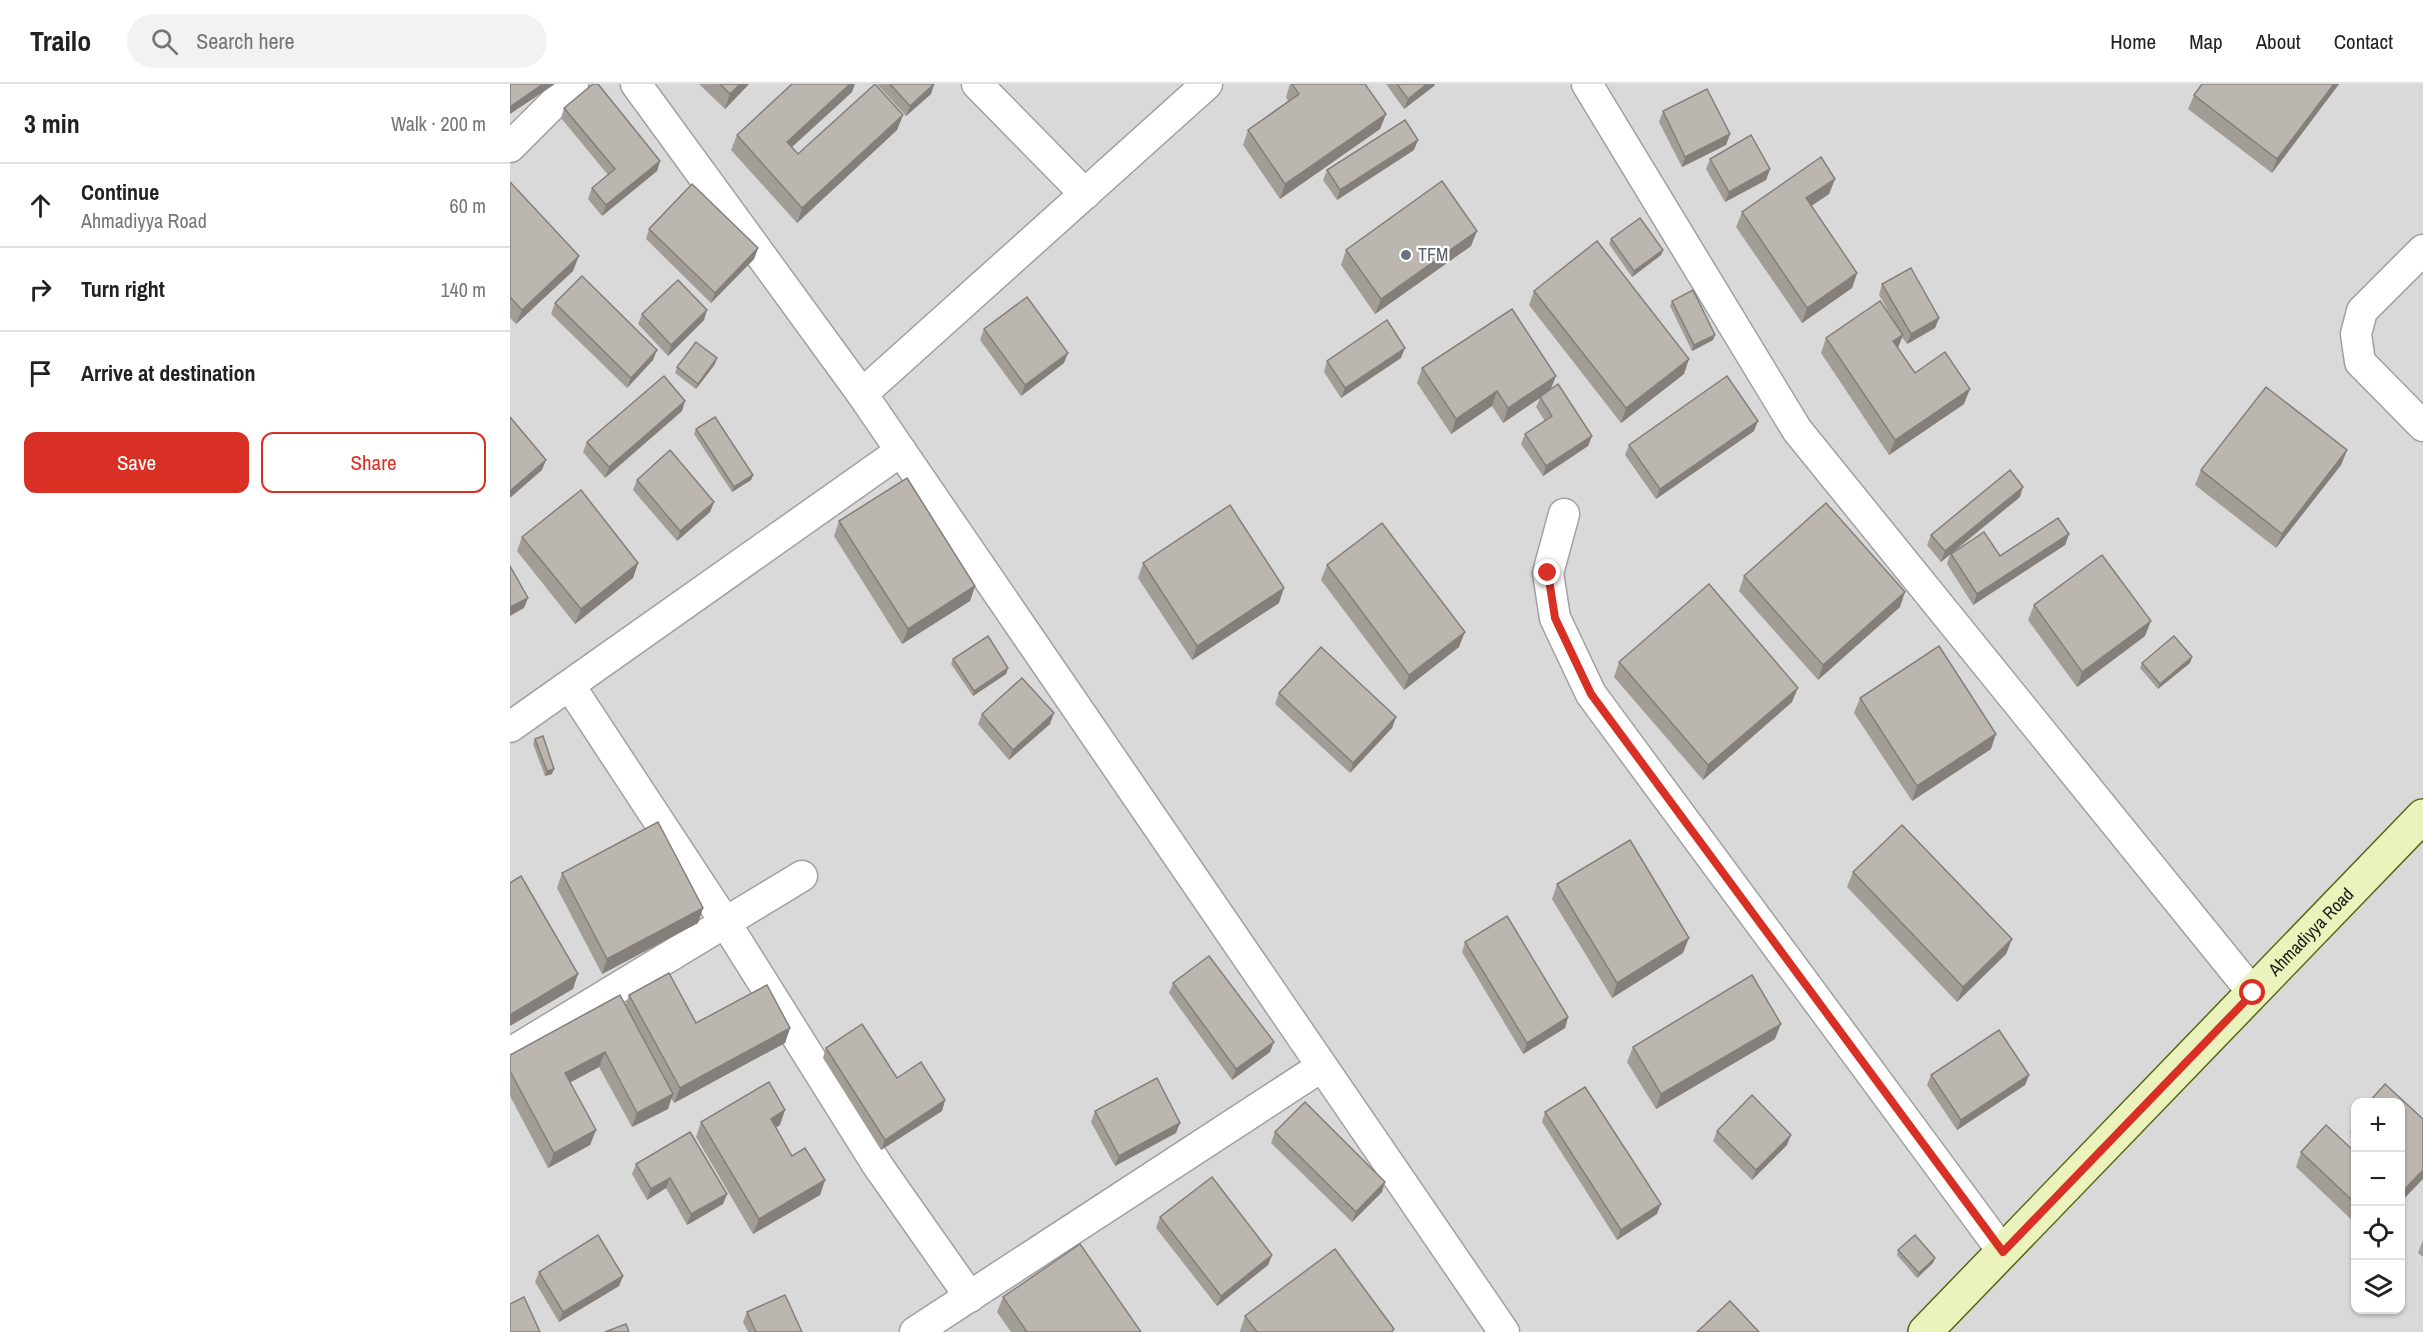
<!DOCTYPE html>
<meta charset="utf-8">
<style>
:root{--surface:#fff;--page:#f2f2f2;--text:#222;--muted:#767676;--line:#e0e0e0;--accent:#d93025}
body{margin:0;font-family:"Archivo Narrow",sans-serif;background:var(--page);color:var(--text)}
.controls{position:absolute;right:18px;bottom:18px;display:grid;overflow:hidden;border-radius:12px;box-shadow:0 2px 4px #0004}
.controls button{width:54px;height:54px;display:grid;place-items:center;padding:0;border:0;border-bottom:2px solid var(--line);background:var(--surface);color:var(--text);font:30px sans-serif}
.stop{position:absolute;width:18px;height:18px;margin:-14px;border:4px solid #d93025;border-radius:50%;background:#fff}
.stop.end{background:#d93025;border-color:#fff;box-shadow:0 2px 6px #0008}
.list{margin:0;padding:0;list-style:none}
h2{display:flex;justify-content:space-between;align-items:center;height:78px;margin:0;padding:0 24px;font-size:26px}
h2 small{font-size:20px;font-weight:400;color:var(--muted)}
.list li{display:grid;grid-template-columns:39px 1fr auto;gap:18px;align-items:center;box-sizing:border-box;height:84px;padding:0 24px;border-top:2px solid var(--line)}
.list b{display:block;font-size:22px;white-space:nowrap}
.list p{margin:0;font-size:20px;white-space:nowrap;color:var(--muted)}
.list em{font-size:20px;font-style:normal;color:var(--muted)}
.actions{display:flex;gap:12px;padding:18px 24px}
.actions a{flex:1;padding:14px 0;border:2px solid var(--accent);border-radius:12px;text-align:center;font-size:21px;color:var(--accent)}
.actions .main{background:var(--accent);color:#fff}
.icon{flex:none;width:33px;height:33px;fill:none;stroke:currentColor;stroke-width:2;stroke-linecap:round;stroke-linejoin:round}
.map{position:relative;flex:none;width:1913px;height:1248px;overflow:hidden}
header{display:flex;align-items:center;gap:36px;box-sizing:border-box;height:84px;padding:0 30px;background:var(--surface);border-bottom:2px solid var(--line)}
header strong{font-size:28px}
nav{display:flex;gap:33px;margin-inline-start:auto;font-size:21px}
.search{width:420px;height:54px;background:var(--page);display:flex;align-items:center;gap:15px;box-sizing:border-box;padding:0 21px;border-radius:33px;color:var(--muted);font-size:22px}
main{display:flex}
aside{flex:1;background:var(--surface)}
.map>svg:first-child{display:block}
</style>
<header>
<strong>Trailo</strong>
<div class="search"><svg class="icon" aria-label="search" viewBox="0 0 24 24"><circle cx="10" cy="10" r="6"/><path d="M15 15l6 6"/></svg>Search here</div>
<nav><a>Home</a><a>Map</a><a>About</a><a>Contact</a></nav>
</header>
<main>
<aside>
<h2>3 min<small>Walk · 200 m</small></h2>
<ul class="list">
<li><svg class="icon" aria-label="ahead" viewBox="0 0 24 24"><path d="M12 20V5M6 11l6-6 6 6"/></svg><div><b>Continue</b><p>Ahmadiyya Road</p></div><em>60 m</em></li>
<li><svg class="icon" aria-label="right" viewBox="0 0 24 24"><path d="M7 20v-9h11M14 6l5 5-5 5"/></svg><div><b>Turn right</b></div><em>140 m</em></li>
<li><svg class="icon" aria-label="arrive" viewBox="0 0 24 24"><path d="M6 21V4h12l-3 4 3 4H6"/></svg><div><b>Arrive at destination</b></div></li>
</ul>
<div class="actions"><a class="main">Save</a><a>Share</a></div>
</aside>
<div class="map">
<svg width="1913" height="1248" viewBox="0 0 1913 1248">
<rect width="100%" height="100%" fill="#eceae3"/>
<path fill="#dad9d9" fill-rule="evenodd" d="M0 0H1913V1248H0ZM1846 1018H1890V1226H1846Z"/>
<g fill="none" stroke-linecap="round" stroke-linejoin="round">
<defs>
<g id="street">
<path d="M126 0 352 310"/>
<path d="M467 0 575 110"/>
<path d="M697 0 352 310 994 1248"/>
<path d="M1077 0 1287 346 1743 909"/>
<path d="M0 63 63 0"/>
<path d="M1913 166 1852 227 1846 250 1850 278 1913 342"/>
<path d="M1054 430 1038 489 1045 534 1081 610 1493 1168"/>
<path d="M60 602 215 838 368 1082 460 1213"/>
<path d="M0 643 391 367"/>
<path d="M0 969 292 792"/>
<path d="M405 1248 811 983"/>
</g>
<g id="secondary">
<path id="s1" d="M1415 1248 1913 732"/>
</g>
</defs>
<use href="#street" stroke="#a0a0a0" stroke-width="33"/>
<use href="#secondary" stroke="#586610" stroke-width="36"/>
<use href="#street" stroke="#fff" stroke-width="30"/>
<use href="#secondary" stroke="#ecf2bb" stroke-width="33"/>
</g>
<g fill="#a29d97">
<path d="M189 0H239L215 25Z"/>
<path d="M367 0H424L421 10 396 32Z"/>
<path d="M780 0H855L876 30 870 45 770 115 733 61 738 46 778 17 776 13Z"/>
<path d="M876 0H925L924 2 894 25Z"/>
<path d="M1829 0 1762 89 1678 25 1684 11Z"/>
<path d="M342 8 282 63 288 70 393 31 387 46 287 139 221 66 227 51Z"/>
<path d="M54 24 150 77 147 87 92 132 78 115 82 104 98 91 51 34Z"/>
<path d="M1153 27 1220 50 1216 61 1172 83 1149 38Z"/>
<path d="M904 66 827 116 813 96 817 86Z"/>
<path d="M1200 75 1260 85 1256 96 1215 118 1196 85Z"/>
<path d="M1325 95 1319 110 1301 122 1347 189 1342 204 1292 239 1226 143 1232 128Z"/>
<path d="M0 98 63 187 6 240 0 234Z"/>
<path d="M139 145 248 164 244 175 201 219 136 155Z"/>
<path d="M1101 155 1153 166 1151 171 1122 193 1099 160Z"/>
<path d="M961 162 865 230 831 181 836 166Z"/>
<path d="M1372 200 1429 234 1425 244 1397 260 1392 253 1388 264 1405 289 1454 320 1379 371 1311 269 1316 254 1386 241 1369 211Z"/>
<path d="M1024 207 1174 290 1111 339 1019 221Z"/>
<path d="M1162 217 1205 251 1203 256 1182 267 1160 222Z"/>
<path d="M45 219 143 276 117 304 41 230Z"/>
<path d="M132 230 194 236 158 272 128 240Z"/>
<path d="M474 245 554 279 511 312 470 256Z"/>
<path d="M891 274 831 314 814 288 817 277Z"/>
<path d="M205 280 186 305 165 289 167 283Z"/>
<path d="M912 284 1041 305 1082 352 1078 362 1033 392 1011 360 1015 350 1035 337 1026 323 1030 314 993 339 982 322 941 350 907 299Z"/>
<path d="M172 327 95 394 73 368 77 358Z"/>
<path d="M186 345 243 391 241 396 222 408 184 350Z"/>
<path d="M1244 347 1146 415 1115 371 1119 361Z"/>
<path d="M1837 366 1831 381 1766 464 1685 401 1691 386Z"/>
<path d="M127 396 204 418 200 428 167 457 123 406Z"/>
<path d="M1510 413 1442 468 1490 472 1559 450 1555 461 1463 521 1437 480 1440 470 1431 478 1417 461 1421 451Z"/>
<path d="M329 437 465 502 460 517 392 560 324 452Z"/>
<path d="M12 453 128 479 123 494 65 540 7 467Z"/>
<path d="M633 479 769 519 682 576 628 494Z"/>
<path d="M817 481 949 563 894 606 811 496Z"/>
<path d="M1234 492 1390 523 1308 596 1229 507Z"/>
<path d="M1524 521 1635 552 1567 603 1518 536Z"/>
<path d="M1682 573 1680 579 1648 605 1630 584 1632 579Z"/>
<path d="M443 575 498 584 496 590 463 612 441 580Z"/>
<path d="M1109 578 1282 618 1193 696 1104 593Z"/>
<path d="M769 609 886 633 882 644 840 689 765 620Z"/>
<path d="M1350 614 1481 665 1402 717 1344 629Z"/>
<path d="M472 630 540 640 499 676 468 640Z"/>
<path d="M25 655 42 690 35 692 23 660Z"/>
<path d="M1343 788 1502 855 1496 870 1447 918 1337 803Z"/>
<path d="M52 789 193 824 188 839 92 890 47 804Z"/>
<path d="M1047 800 1173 869 1102 914 1042 815Z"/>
<path d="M955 858 1058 933 1055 944 1013 970 952 868Z"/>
<path d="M663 899 760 968 722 996 659 909Z"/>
<path d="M119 911 186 939 280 944 275 959 164 1019 161 1014 158 1025 122 1043 89 983 60 998 86 1046 80 1061 38 1084 0 1012V971L115 922Z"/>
<path d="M1265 955 1146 1025 1117 978 1123 963Z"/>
<path d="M316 964 387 994 435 1016 432 1027 371 1066 313 974Z"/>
<path d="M1421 991H1519L1515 1001 1447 1046 1417 1001Z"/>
<path d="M585 1027 666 1049 605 1082 581 1038Z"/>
<path d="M1035 1028 1147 1130 1107 1156 1032 1038Z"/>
<path d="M1845 1033V1053L1840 1048Z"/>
<path d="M191 1038 270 1041 266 1043 282 1072 315 1096 310 1111 243 1150 186 1053Z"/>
<path d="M1207 1047 1277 1061 1242 1096 1203 1057Z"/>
<path d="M765 1048 872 1108 842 1138 761 1059Z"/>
<path d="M1791 1068H1845V1139L1786 1083Z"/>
<path d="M126 1080 217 1110 213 1120 177 1141 156 1104 137 1116 122 1090Z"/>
<path d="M650 1133 762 1171 758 1181 707 1222 646 1144Z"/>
<path d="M1913 1156V1173L1908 1169Z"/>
<path d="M1388 1166 1423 1179 1407 1194 1387 1171Z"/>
<path d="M29 1188 113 1192 109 1202 49 1238 25 1198Z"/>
<path d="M493 1213 631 1248H501L487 1228Z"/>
<path d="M237 1228 292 1248H238L233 1238Z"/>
<path d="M735 1232 884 1245 883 1248H730V1247Z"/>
</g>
<g fill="#847f7b">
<path d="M33 0H45L0 30V23Z"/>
<path d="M230 0H239L215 25 220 10Z"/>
<path d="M340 0H345L342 8 272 72 277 58Z"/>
<path d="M424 0 421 10 396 32 400 22Z"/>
<path d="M917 0H925L924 2 894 25 898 15Z"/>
<path d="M1824 0H1829L1762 89 1767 75Z"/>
<path d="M876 30 870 45 770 115 775 100Z"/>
<path d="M393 31 387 46 287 139 292 124Z"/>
<path d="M1220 50 1216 61 1172 83 1175 73Z"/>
<path d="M908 56 904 66 827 116 830 106Z"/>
<path d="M150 77 147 87 92 132 96 121Z"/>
<path d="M1260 85 1256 96 1215 118 1219 108Z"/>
<path d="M1325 95 1319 110 1291 129 1296 114Z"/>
<path d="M967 147 961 162 865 230 871 215Z"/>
<path d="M248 164 244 175 201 219 205 209Z"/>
<path d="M1153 166 1151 171 1122 193 1124 187Z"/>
<path d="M69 172 63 187 6 240 12 226Z"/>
<path d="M1347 189 1342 204 1292 239 1297 224Z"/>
<path d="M197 226 194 236 158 272 161 261Z"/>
<path d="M1429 234 1425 244 1397 260 1401 250Z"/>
<path d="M1205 251 1203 256 1182 267 1184 261Z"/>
<path d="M1393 251 1387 266 1383 257Z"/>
<path d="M895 264 891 274 831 314 835 304Z"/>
<path d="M147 266 143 276 117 304 121 294Z"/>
<path d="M558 269 554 279 511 312 515 301Z"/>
<path d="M207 274 205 280 186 305 188 300Z"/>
<path d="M1179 275 1174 290 1111 339 1116 324Z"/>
<path d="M1046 292 1040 307 993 339 998 324Z"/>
<path d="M1460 305 1454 320 1379 371 1385 356Z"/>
<path d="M987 307 982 322 941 350 946 335Z"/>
<path d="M175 317 172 327 95 394 99 383Z"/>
<path d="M1248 337 1244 347 1146 415 1150 405Z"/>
<path d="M1082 352 1078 362 1033 392 1036 382Z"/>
<path d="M1837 366 1831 381 1766 464 1772 450Z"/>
<path d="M36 376 32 386 0 414V407Z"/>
<path d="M243 391 241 396 222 408 224 403Z"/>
<path d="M1513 403 1510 413 1431 478 1435 467Z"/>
<path d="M204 418 200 428 167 457 170 447Z"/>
<path d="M1559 450 1555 461 1463 521 1467 510Z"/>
<path d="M128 479 123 494 65 540 71 525Z"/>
<path d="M465 502 460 517 392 560 398 545Z"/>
<path d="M774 504 769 519 682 576 687 562Z"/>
<path d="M1395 508 1390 523 1308 596 1313 581Z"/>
<path d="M18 514 14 524 0 532V523Z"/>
<path d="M1641 537 1635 552 1567 603 1572 588Z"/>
<path d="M955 548 949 563 894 606 899 591Z"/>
<path d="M1682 573 1680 579 1648 605 1650 600Z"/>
<path d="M498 584 496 590 463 612 464 607Z"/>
<path d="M1288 604 1282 618 1193 696 1198 681Z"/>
<path d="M544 629 540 640 499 676 503 666Z"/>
<path d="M886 633 882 644 840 689 843 679Z"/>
<path d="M1486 650 1481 665 1402 717 1407 702Z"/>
<path d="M44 685 42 690 35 692 37 687Z"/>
<path d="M193 824 188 839 92 890 97 875Z"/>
<path d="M1179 854 1173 869 1102 914 1107 899Z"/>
<path d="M1502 855 1496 870 1447 918 1453 903Z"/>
<path d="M68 890 63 905 0 942V931Z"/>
<path d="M1058 933 1055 944 1013 970 1017 959Z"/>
<path d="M1271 940 1265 955 1146 1025 1151 1010Z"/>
<path d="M280 944 275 959 164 1019 170 1004Z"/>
<path d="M764 958 760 968 722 996 726 985Z"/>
<path d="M95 968 89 983 50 1004 55 989Z"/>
<path d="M1519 991 1515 1001 1447 1046 1451 1036Z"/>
<path d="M163 1010 158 1025 122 1043 127 1029Z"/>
<path d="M435 1016 432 1027 371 1066 375 1056Z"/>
<path d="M275 1026 270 1041 255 1050 261 1035Z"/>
<path d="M670 1039 666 1049 605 1082 609 1072Z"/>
<path d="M86 1046 80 1061 38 1084 44 1069Z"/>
<path d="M1281 1051 1277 1061 1242 1096 1246 1086Z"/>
<path d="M1913 1086V1095L1890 1119V1110Z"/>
<path d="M160 1094 156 1104 137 1116 141 1105Z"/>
<path d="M315 1096 310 1111 243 1150 249 1135Z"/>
<path d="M875 1098 872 1108 842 1138 846 1128Z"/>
<path d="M217 1110 213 1120 177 1141 181 1130Z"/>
<path d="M1151 1120 1147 1130 1107 1156 1111 1146Z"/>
<path d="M762 1171 758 1181 707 1222 711 1212Z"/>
<path d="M1425 1174 1423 1179 1407 1194 1409 1189Z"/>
<path d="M113 1192 109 1202 49 1238 53 1228Z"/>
</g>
<g fill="#bcb6b0" stroke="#847f7b" stroke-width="1.5">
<path d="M0 0H33L0 23Z"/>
<path d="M83 0H88L150 77 96 121 82 104 105 85 54 24Z"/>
<path d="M210 0H230L220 10Z"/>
<path d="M282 0H340L277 58 288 70 365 0 393 31 292 124 227 51Z"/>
<path d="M380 0H424L400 22Z"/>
<path d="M782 0H855L876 30 775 100 738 46 789 10Z"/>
<path d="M887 0H917L898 15Z"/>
<path d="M1692 0H1824L1767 75 1684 11Z"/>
<path d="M1197 5 1220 50 1175 73 1153 27Z"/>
<path d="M895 36 908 56 830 106 817 86Z"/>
<path d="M1241 51 1260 85 1219 108 1200 75Z"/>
<path d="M1311 73 1325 95 1296 114 1347 189 1297 224 1232 128Z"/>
<path d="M932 97 967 147 871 215 836 166Z"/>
<path d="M0 98 69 172 12 226 0 213Z"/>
<path d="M182 100 248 164 205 209 139 145Z"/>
<path d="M1130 134 1153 166 1124 187 1101 155Z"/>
<path d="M1087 157 1179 275 1116 324 1024 207Z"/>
<path d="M1401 184 1429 234 1401 250 1372 200Z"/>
<path d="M72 192 147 266 121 294 45 219Z"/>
<path d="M168 196 197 226 161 261 132 230Z"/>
<path d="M1183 206 1205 251 1184 261 1162 217Z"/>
<path d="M517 213 558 269 515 301 474 245Z"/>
<path d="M1370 217 1393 251 1383 257 1405 289 1435 268 1460 305 1385 356 1316 254Z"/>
<path d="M1002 225 1046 292 998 324 987 307 946 335 912 284Z"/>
<path d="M877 236 895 264 835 304 817 277Z"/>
<path d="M186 258 207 274 188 300 167 283Z"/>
<path d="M154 292 175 317 99 383 77 358Z"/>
<path d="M1217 292 1248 337 1150 405 1119 361Z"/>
<path d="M1048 300 1082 352 1036 382 1015 350 1042 332 1030 313Z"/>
<path d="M1756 303 1837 366 1772 450 1691 386Z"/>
<path d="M0 333 36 376 0 407Z"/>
<path d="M205 333 243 391 224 403 186 345Z"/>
<path d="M160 366 204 418 170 447 127 396Z"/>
<path d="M1500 386 1513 403 1435 467 1421 451Z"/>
<path d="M397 394 465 502 398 545 329 437Z"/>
<path d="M71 406 128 479 71 525 12 453Z"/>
<path d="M1316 419 1395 508 1313 581 1234 492Z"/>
<path d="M720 421 774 504 687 562 633 479Z"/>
<path d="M1548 434 1559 450 1467 510 1441 470 1474 448 1490 472Z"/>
<path d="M872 439 955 548 899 591 817 481Z"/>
<path d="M1592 471 1641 537 1572 588 1524 521Z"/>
<path d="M0 482 18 514 0 523Z"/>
<path d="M1199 500 1288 604 1198 681 1109 578Z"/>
<path d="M478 552 498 584 464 607 443 575Z"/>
<path d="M1664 552 1682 573 1650 600 1632 579Z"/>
<path d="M1429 562 1486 650 1407 702 1350 614Z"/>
<path d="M811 563 886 633 843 679 769 609Z"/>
<path d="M512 594 544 629 503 666 472 630Z"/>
<path d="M33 652 44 685 37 687 25 655Z"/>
<path d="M148 738 193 824 97 875 52 789Z"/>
<path d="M1392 741 1502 855 1453 903 1343 788Z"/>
<path d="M1120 756 1179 854 1107 899 1047 800Z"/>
<path d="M11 792 68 890 0 931V799Z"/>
<path d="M997 832 1058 933 1017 959 955 858Z"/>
<path d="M699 872 764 958 726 985 663 899Z"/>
<path d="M159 889 186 939 257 901 280 944 170 1004 119 911Z"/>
<path d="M1242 891 1271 940 1151 1010 1123 963Z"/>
<path d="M110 911 163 1010 127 1029 95 968 55 989 86 1046 44 1069 0 987V971Z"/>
<path d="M352 940 387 994 411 978 435 1016 375 1056 316 964Z"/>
<path d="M1489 946 1519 991 1451 1036 1421 991Z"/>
<path d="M647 994 670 1039 609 1072 585 1027Z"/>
<path d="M259 998 275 1026 261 1035 282 1072 295 1064 315 1096 249 1135 191 1038Z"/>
<path d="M1875 1000 1913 1035V1086L1890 1110V1018H1859Z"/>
<path d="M1075 1003 1151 1120 1111 1146 1035 1028Z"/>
<path d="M1242 1011 1281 1051 1246 1086 1207 1047Z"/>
<path d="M795 1018 875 1098 846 1128 765 1048Z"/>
<path d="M1816 1041 1845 1068V1119L1791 1068Z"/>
<path d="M180 1048 217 1110 181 1130 160 1094 141 1105 126 1080Z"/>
<path d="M702 1093 762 1171 711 1212 650 1133Z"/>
<path d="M88 1151 113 1192 53 1228 29 1188Z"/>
<path d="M1405 1151 1425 1174 1409 1189 1388 1166Z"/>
<path d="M570 1160 631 1248H517L493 1213Z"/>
<path d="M825 1165 884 1245 881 1248H747L735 1232Z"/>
<path d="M275 1211 292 1248H246L237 1228Z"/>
<path d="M14 1213 30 1248H0V1220Z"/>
<path d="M1220 1217 1249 1248H1187Z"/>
<path d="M116 1240 119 1248H95Z"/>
</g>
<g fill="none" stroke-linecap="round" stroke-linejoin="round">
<path stroke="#d93025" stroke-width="8" d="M1038 489 1045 534 1081 610 1493 1168 1743 909"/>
</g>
<circle fill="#6b7280" stroke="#fff" stroke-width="2" cx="896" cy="171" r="6"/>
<g text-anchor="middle" stroke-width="4.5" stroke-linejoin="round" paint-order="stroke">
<g font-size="18" fill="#5b616d" stroke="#fff" text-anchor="start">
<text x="908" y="177">TFM</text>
</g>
<g font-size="18" fill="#1c1c1c" stroke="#fff">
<text dy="6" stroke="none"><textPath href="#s1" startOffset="556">Ahmadiyya Road</textPath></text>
</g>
</g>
</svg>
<div class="controls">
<button>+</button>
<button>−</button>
<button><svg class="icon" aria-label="locate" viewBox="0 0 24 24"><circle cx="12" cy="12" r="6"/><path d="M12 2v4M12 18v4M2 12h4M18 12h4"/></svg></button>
<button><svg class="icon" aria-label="layers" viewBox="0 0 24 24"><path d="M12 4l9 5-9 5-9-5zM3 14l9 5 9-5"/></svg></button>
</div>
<div class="stop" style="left:1743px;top:909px"></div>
<div class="stop end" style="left:1038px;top:489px"></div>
</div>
</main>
